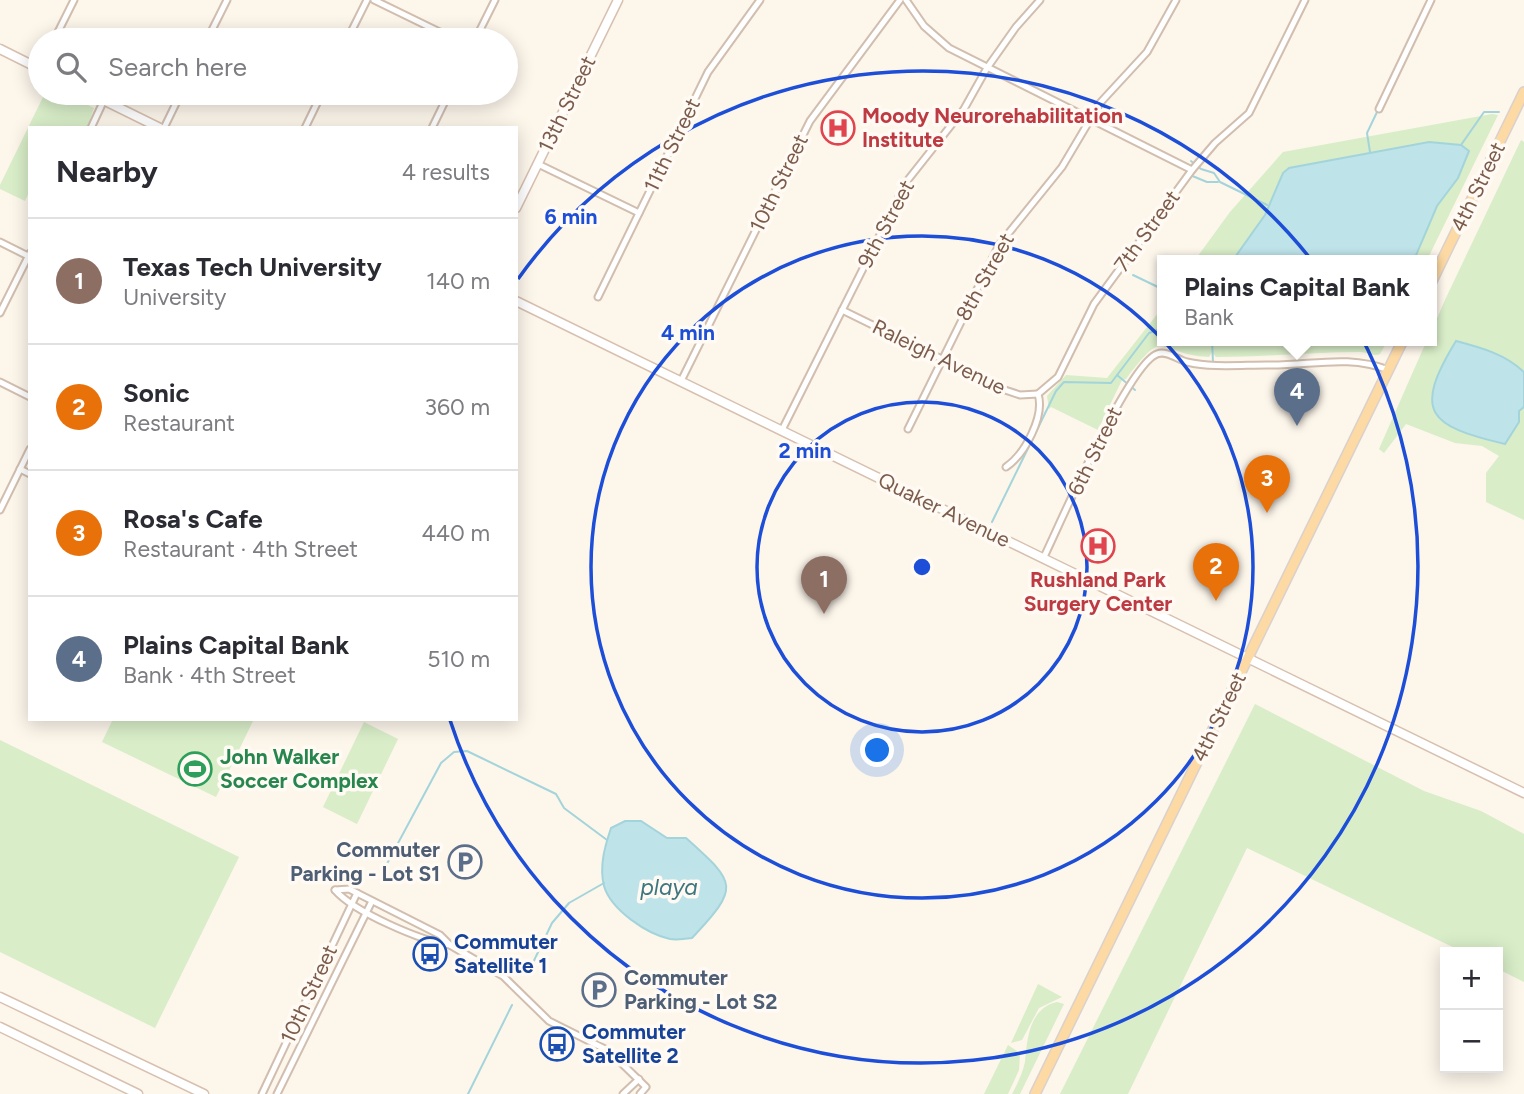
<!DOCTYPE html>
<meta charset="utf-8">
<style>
:root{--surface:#fff;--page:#f7f7f7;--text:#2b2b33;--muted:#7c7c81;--line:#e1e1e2;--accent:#111827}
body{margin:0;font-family:Figtree,sans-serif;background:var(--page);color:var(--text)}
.controls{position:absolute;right:21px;bottom:21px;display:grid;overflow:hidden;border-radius:0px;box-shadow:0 4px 18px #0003}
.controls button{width:63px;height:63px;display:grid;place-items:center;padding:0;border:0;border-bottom:2px solid var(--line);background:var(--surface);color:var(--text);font:35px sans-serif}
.you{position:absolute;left:878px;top:751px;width:24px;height:24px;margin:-18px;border:5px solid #fff;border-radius:50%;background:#1a73e8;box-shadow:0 0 0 10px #1a73e833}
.badge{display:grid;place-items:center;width:46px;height:46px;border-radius:50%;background:var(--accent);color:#fff;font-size:23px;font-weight:700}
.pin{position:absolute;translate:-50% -58px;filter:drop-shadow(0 2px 4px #0008)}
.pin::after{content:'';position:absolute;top:37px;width:24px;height:21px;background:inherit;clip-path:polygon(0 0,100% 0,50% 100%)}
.popup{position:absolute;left:1157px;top:255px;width:280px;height:91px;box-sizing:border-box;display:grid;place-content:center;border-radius:0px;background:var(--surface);filter:drop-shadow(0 2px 5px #0005);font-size:23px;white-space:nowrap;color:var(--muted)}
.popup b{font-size:26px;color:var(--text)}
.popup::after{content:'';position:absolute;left:50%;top:100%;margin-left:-14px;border:14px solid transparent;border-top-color:var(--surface)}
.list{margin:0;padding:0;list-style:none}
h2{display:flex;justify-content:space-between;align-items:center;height:91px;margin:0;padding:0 28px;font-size:30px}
h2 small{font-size:23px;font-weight:400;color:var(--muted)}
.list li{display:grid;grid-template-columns:46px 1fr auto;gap:21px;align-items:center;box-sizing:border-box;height:126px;padding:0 28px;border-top:2px solid var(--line)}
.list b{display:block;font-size:26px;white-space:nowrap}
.list p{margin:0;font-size:23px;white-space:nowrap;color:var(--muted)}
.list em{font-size:23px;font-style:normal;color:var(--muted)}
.icon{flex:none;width:38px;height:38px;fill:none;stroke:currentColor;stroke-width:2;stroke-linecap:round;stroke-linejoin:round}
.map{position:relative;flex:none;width:1524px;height:1094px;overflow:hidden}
.search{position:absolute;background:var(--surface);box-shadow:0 4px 18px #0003;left:28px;top:28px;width:490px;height:77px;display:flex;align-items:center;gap:18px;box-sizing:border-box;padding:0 24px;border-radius:38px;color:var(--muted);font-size:26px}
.panel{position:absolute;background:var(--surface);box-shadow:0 4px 18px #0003;left:28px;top:126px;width:490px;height:595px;border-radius:0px}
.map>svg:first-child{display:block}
</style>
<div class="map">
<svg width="1524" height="1094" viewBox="0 0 1524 1094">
<rect width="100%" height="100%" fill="#fdf6eb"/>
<g fill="#d8edc8">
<path d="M45 93H63L94 108 87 128H30V190L25 201 0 189V185Z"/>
<path d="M1492 114 1498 115 1427 260H1195L1230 212 1283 152Z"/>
<path d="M1521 140 1524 142V520L1486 502V473L1499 456 1482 446 1455 443 1406 424 1384 453 1379 449 1427 340H1432V330L1445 300Z"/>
<path d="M1162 308V340H1388L1380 354C1373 357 1368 352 1360 352 1312 352 1264 357 1216 357L1212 352 1209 357C1156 355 1168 323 1126 379L1122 380 1098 430 1051 407 1049 409 1047 396 1066 375 1107 378Z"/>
<path d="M1255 704 1424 791 1481 811 1524 834V982L1498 969V952H1463L1247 848 1128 1094H1060Z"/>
<path d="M113 719H249L253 721 216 797 102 742Z"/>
<path d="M364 722 398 739 357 824 323 807Z"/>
<path d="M0 740 239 857 155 1028 0 952Z"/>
<path d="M1038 984 1062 997 1039 1008 1022 1040 1011 1043Z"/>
<path d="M1057 1002 1064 1004 1020 1094H1012C1017 1085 1023 1072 1025 1062 1027 1040 1029 1008 1057 1002Z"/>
<path d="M1008 1045 1020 1053 1019 1070 1008 1094H984Z"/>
</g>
<g fill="#bee3e9" stroke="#a4d4db" stroke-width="2">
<path d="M1429 142 1461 145 1469 151 1458 178 1437 206 1414 260H1233L1265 215 1283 173 1289 168Z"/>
<path d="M1456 341C1482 348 1505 354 1524 372V407L1519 411V422L1505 444C1429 426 1412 413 1456 341Z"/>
<path d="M625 821H641L667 838H686C736 883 741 886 692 938 685 939 676 940 670 939 647 934 611 910 604 886 599 866 605 846 611 828Z"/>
</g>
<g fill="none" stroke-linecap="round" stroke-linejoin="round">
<g stroke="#a4d4db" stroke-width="2">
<path d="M1461 145 1484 112H1499"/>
<path d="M1370 152 1367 133 1378 110"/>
<path d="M1191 161 1201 169 1214 173 1220 182 1267 205"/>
<path d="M1190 175 1207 182H1218"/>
<path d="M1133 275 1162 289"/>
<path d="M1212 340 1213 362"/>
<path d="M1117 375 1135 390"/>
<path d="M992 522 1056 391 1064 382 1111 383 1149 333 1162 328"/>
<path d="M382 873 441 763 454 752 467 751 556 794 564 808 607 840"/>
<path d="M528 973 552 923 569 903 604 883"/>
<path d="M468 1094 512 1005"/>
</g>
<defs>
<g id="street">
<path d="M374 0 456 40"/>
<path d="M906 0 924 26 949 48 1192 170"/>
<path d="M54 40 74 0"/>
<path d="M207 40 227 0"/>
<path d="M347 40 367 0"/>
<path d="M475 40 495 0"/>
<path d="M1379 109 1431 0"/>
<path d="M91 128 104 100"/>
<path d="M164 128 181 93"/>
<path d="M305 128 322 93"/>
<path d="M432 128 449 93"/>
<path d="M538 164 639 213"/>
<path d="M0 242 30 257"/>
<path d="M598 297 708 72 760 0"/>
<path d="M842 310 1005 390 1020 395 1038 394"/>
<path d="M0 313 30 253"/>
<path d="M681 381 810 121 900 0"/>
<path d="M0 382 30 397"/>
<path d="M908 429 999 245 1062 167 1100 103 1147 52 1176 0"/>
<path d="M782 430 907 181 964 109 987 68 1016 27 1040 0"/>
<path d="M1006 467C1025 454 1045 416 1038 394L1058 377 1094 304 1192 170 1215 143 1249 113 1305 0"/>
<path d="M20 469 30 474"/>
<path d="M0 510 30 449"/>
<path d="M1043 559C1060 524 1128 365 1157 354 1167 350 1178 360 1187 362 1212 368 1241 365 1267 365 1311 366 1346 354 1389 370"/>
<path d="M335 890 349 889 440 935 450 945 503 976 549 1021 609 1051 646 1087 640 1094"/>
<path d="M335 890C354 912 421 941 450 945"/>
<path d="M262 1094 357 893"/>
<path d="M277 1094 372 901"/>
<path d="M623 1094 639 1079"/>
</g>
<g id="secondary">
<path d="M0 49 40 69"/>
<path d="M89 93 160 128"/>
<path d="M516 208 618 0"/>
<path d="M516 301 1524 793"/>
<path d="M0 997 204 1094"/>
<path d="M0 1027 138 1094"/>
</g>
<g id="primary">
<path d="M1432 281 1524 92"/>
<path d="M1035 1094 1403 340"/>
</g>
</defs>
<use href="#street" stroke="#d1beaf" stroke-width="9"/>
<use href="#secondary" stroke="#d7c0af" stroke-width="11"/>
<use href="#primary" stroke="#dad1cd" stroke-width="12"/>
<use href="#street" stroke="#fff" stroke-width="5"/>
<use href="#secondary" stroke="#fff" stroke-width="8"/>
<use href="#primary" stroke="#fdd9a3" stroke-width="9"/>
</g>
<g fill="none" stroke="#1d4ed8" stroke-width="3.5">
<circle cx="922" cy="567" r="165"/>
<circle cx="922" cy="567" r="331"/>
<path d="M518 279A496 496 0 1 1 450 720"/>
</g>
<defs>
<symbol id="hospital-ring" viewBox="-11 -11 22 22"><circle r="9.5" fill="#fffaf3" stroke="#e0444e" stroke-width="1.5"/><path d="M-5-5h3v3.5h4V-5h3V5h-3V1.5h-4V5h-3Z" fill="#e0444e"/></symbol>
<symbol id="stadium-ring" viewBox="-11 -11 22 22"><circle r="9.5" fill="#fffaf3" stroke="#2e9e5b" stroke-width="1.5"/><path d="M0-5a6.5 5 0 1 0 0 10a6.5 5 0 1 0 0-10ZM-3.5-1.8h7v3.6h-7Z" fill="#2e9e5b"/></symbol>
<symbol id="parking-ring" viewBox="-11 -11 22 22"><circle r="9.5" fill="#fffaf3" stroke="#5c6f8a" stroke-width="1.5"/><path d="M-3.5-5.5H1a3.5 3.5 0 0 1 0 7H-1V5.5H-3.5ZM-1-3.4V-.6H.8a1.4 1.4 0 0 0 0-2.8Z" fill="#5c6f8a"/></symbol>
<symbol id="bus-ring" viewBox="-11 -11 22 22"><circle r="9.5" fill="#fffaf3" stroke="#1a4fb4" stroke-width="1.5"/><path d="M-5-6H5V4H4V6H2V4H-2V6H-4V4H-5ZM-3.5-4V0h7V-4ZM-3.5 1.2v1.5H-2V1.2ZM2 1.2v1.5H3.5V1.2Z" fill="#1a4fb4"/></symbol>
</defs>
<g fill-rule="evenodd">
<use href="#hospital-ring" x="819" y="109" width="38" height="38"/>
<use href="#hospital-ring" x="1079" y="527" width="38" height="38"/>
<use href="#stadium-ring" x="176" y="750" width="38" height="38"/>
<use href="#parking-ring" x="446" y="843" width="38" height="38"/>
<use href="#bus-ring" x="411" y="935" width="38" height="38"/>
<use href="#parking-ring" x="580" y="971" width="38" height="38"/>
<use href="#bus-ring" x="538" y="1025" width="38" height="38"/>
</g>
<g text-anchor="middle" stroke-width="7" stroke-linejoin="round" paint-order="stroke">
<g font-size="21" fill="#7b5c4c" stroke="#fffaf3">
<text transform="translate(567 104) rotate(-64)" y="7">13th Street</text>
<text transform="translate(672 145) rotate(-64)" y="7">11th Street</text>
<text transform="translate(779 183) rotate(-64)" y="7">10th Street</text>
<text transform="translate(1478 187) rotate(-64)" y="7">4th Street</text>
<text transform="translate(886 224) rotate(-62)" y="7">9th Street</text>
<text transform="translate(1147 231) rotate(-54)" y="7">7th Street</text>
<text transform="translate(985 277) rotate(-61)" y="7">8th Street</text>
<text transform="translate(939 357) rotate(26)" y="7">Raleigh Avenue</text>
<text transform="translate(1095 451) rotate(-64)" y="7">6th Street</text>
<text transform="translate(944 510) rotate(26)" y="7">Quaker Avenue</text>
<text transform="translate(1219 717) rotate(-64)" y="7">4th Street</text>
<text transform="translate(309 994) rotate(-65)" y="7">10th Street</text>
</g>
<g font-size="21" font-weight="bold" fill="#be3a42" stroke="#fffaf3" text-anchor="start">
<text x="862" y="123">Moody Neurorehabilitation<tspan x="862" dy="24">Institute</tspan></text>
<text x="1098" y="587" text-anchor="middle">Rushland Park<tspan x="1098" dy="24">Surgery Center</tspan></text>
</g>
<g font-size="21" font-weight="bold" fill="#27864d" stroke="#fffaf3" text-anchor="start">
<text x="220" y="764">John Walker<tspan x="220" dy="24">Soccer Complex</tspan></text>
</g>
<g font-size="21" font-weight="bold" fill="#4e5e75" stroke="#fffaf3" text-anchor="end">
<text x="440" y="857">Commuter<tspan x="440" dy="24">Parking - Lot S1</tspan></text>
<text x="624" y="985" text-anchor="start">Commuter<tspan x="624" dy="24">Parking - Lot S2</tspan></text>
</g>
<g font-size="21" font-weight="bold" fill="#164399" stroke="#fffaf3" text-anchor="start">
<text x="454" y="949">Commuter<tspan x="454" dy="24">Satellite 1</tspan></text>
<text x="582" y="1039">Commuter<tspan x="582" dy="24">Satellite 2</tspan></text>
</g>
<g font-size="23" font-style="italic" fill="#3e767f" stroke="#fffaf3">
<text x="669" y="895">playa</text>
</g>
</g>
<circle cx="922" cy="567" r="10" fill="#1d4ed8" stroke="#fffaf3" stroke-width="3.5"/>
<g font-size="21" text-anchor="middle" font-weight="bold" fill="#1d4ed8" stroke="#fffaf3" stroke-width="7" stroke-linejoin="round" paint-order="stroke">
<text x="571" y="224">6 min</text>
<text x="688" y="340">4 min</text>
<text x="805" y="458">2 min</text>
</g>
</svg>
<div class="controls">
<button>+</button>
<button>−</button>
</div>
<div class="you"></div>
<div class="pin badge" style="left:824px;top:614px;background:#8d6e63">1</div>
<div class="pin badge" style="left:1216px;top:601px;background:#e8710a">2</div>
<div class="pin badge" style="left:1267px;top:513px;background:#e8710a">3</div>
<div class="pin badge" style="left:1297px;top:426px;background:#5c6f8a">4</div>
<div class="popup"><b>Plains Capital Bank</b>Bank</div>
<div class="search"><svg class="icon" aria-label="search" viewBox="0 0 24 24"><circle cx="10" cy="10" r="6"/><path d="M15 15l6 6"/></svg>Search here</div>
<section class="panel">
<h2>Nearby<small>4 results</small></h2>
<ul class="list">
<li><span class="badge" style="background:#8d6e63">1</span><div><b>Texas Tech University</b><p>University</p></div><em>140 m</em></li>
<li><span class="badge" style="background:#e8710a">2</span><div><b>Sonic</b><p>Restaurant</p></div><em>360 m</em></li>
<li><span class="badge" style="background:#e8710a">3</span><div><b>Rosa's Cafe</b><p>Restaurant · 4th Street</p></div><em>440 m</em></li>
<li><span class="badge" style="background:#5c6f8a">4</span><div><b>Plains Capital Bank</b><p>Bank · 4th Street</p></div><em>510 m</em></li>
</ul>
</section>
</div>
